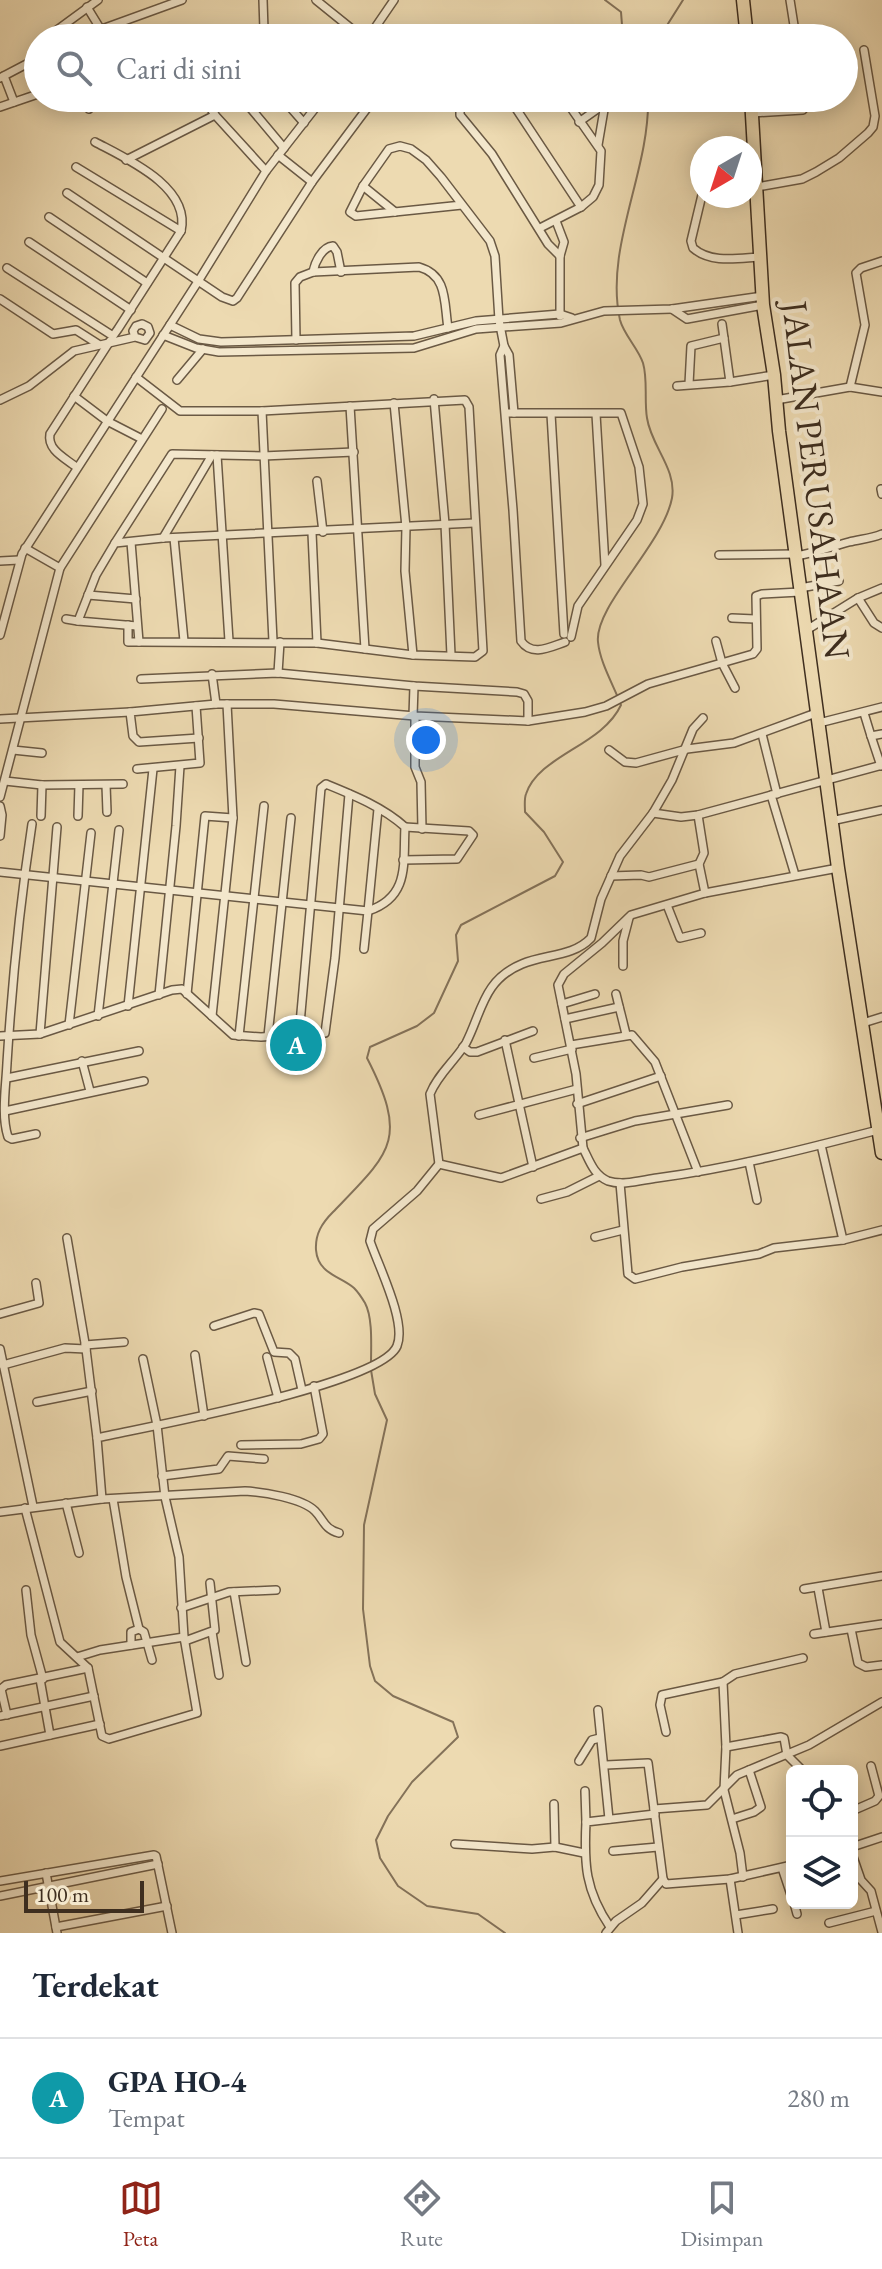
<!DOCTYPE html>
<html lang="id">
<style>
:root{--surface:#fff;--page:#f2f2f3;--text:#1f2937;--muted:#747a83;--line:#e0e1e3;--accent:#8f2418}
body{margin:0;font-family:"EB Garamond",serif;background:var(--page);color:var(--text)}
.controls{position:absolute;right:24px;bottom:24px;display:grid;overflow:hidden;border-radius:12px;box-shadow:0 4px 20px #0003}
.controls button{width:72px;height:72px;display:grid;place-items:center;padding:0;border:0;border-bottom:2px solid var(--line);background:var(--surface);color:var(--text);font:40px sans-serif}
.compass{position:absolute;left:690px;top:136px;width:72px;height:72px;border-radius:50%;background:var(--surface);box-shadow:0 4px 20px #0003;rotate:219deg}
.scale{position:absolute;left:24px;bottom:20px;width:120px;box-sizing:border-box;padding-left:8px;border:4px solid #3e2e1f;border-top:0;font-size:22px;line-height:28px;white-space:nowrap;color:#3e2e1f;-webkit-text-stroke:6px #f3e7cc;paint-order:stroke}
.you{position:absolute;left:426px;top:740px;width:28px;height:28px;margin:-20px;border:6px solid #fff;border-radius:50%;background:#1a73e8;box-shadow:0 0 0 12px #1a73e833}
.badge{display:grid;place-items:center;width:52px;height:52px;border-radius:50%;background:var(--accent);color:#fff;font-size:26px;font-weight:700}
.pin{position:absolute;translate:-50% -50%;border:4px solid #fff;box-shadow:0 2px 8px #0006}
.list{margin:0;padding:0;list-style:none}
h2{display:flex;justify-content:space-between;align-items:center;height:104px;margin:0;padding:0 32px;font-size:34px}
h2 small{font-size:26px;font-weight:400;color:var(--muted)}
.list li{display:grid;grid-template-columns:52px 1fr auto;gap:24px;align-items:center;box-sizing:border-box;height:120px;padding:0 32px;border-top:2px solid var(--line)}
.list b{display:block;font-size:30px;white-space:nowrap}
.list p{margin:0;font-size:26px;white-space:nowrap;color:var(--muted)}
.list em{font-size:26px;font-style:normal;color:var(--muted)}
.icon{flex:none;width:44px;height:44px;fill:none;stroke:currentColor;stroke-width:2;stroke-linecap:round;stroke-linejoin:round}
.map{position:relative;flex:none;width:882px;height:1933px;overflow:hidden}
.search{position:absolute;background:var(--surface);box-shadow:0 4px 20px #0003;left:24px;right:24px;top:24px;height:88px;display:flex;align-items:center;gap:20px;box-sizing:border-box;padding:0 28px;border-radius:44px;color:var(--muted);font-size:30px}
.sheet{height:224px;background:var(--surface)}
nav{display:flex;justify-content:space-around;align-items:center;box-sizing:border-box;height:112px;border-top:2px solid var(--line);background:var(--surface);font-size:22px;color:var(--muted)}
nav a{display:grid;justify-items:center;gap:4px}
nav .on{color:var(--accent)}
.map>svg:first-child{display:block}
</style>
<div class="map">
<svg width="882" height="1933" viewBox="0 0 882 1933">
<rect width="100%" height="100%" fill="#eddab1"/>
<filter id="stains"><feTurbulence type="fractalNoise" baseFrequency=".0025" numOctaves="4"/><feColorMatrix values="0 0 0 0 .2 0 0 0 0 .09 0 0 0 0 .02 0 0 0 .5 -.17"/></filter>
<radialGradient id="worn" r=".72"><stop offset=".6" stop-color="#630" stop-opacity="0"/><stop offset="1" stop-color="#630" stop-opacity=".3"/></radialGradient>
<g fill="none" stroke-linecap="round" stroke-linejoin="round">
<g stroke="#847259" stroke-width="2">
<path d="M605 0 621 12 623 38"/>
<path d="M659 38 683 0"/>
<path d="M371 1364C371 1346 373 1318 365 1303 362 1298 357 1291 354 1288 340 1276 318 1274 316 1250 315 1234 322 1223 333 1212 391 1152 409 1140 367 1058L370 1047 417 1026 434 1013 458 961 456 935 461 925 555 876 563 862 544 832 525 812C525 807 524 799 526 794 539 755 602 746 621 705 614 686 600 663 598 642 594 606 663 545 672 498 677 469 651 446 647 418 644 400 648 380 643 363 638 348 624 335 620 320 604 248 650 171 648 98"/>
<path d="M371 1370 375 1394 387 1420 364 1525 363 1609 370 1666 375 1681 393 1696 453 1722 458 1737 412 1782 388 1816 376 1840 380 1858 398 1886 427 1906 478 1914 505 1933"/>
</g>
<defs>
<g id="minor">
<path d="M316 0 363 38"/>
<path d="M790 0 796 38"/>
<path d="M87 7 106 38"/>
<path d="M102 29 182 0"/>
<path d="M59 38 57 30 98 0"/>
<path d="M260 38 264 30 263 0"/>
<path d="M368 38 394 0"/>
<path d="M4 76 14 102"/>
<path d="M0 78 38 58"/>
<path d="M83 98 89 109"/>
<path d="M204 98 215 115 266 171"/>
<path d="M242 98 284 148"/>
<path d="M282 98 304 123"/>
<path d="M474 98 460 106V115L492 154 548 244 560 256"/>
<path d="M509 98 581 207"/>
<path d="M0 107 38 94"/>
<path d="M752 113 803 110 806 105 805 98"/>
<path d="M579 122 613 98"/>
<path d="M95 142C127 159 191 187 181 231"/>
<path d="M598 145 605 104"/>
<path d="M278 155 312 182"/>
<path d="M126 160 215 115"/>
<path d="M363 186 395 212"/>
<path d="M757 187 802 179 816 172 839 158 868 133 873 127 875 116 864 50"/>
<path d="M67 193 222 297 233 301 237 298 312 182 368 107 367 98"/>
<path d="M702 195 691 241 693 248C711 264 739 258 761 257"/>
<path d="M462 205 356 216 350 212 363 186 389 149 400 146 411 149 426 160 441 177 490 241 495 256 499 320 504 346 509 355 514 413"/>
<path d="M49 217 147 283"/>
<path d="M556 221 564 242 560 256V316"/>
<path d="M540 228 581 207 593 197 599 185 601 151 564 98"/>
<path d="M29 242 131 310"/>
<path d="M7 268 113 336 118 329 181 231 76 167"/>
<path d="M313 272C315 262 322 247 333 246L337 252 341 272"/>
<path d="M0 299 53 334 76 330 98 344"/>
<path d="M672 309 687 319 763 305"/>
<path d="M722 324 730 382"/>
<path d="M170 325 199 339 221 342 414 336 476 321 560 314 572 318"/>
<path d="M163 335 196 348 219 352 414 348 476 329 561 323 604 311 672 309 763 296"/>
<path d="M296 340 295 283 300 277 313 272 419 267C448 275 444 303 448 328"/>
<path d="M504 346 500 355 513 510 521 641C532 657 550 647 565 642"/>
<path d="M177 380 203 349"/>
<path d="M689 384 691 346 724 338"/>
<path d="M677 386 730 382 774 375"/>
<path d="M850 387 865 325 856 273 861 268 882 261"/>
<path d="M74 396 107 421 142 439"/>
<path d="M434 399 445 524 451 655"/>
<path d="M0 400 29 386 74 351 135 337 145 340 150 333 148 327 142 324 136 326 133 331 135 337"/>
<path d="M776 400 850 387 882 392"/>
<path d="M394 403 406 527 405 571 413 655"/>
<path d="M350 406 365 649"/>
<path d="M262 411 273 641"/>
<path d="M506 413H621L639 467 643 504 637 520 578 606 571 637"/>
<path d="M551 414 564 634"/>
<path d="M596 414 605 565"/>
<path d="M217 455 229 641"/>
<path d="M76 467C65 458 47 450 50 434L110 341"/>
<path d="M317 481 323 532"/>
<path d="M881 489 882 494"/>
<path d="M312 533 317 643"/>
<path d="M163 538 212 455"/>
<path d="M174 538 184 641"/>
<path d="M131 542 139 642 317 643 413 655 475 657 483 651 469 407 465 400 262 411H180L136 377"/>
<path d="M115 543 172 454 263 456 354 452"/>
<path d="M25 548 60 568"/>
<path d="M719 555 794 554"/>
<path d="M796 556C814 553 831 547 849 542 860 539 870 539 882 534"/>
<path d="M0 561 19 560"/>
<path d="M800 588 839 581"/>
<path d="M88 595 136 599"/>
<path d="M858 598 874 623 882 628"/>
<path d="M732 618 755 619"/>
<path d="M66 619 78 621"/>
<path d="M128 625V642H139"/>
<path d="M137 626 78 621 96 575 115 543 163 538 474 523"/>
<path d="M805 631 858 598 882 588"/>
<path d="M0 635 22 554 199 280 266 171 323 98"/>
<path d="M716 641 722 663 735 688"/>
<path d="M278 673 280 642"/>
<path d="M212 674 216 704"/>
<path d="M141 679 278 673 414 686 517 692 524 694 528 701V721L415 716 274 704H216L130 712 133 736 139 742 199 738"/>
<path d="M864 713 871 736 882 734"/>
<path d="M413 716 414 686"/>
<path d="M415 716V767L421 782 422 829"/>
<path d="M0 719 130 712"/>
<path d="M528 721 585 712 606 706 648 684 753 654 757 649 756 596 762 594 800 592"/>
<path d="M819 723 882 707"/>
<path d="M762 734 777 794"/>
<path d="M871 736 881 766"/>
<path d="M13 750 42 753"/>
<path d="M609 750 625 762 636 763 687 749 734 743 816 713"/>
<path d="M137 769 200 763 196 706"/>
<path d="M5 781 42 785 123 784"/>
<path d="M106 785 107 812"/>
<path d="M771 795 795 875"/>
<path d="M0 797 60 568 162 409"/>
<path d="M0 806 2 815 0 836"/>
<path d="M653 813 681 817 698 815 882 765"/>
<path d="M698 815 704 853 699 864 705 893"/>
<path d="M41 816 42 785"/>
<path d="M78 816 79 785"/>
<path d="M831 821 882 810"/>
<path d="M32 824C20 903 12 983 7 1063 6 1086 1 1115 8 1137L12 1139 36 1134"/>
<path d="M403 860 457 859 473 835 469 831 405 827"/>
<path d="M0 872 368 911 364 949"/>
<path d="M611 876 641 875 649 877 699 864"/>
<path d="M667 905 680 938 701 933"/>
<path d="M623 966V941L629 918"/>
<path d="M187 994 205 816 233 818"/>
<path d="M616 994 626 1034"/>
<path d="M159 995 176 826 180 766"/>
<path d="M562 1004 595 994"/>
<path d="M128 1006 153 769"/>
<path d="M98 1016 119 830"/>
<path d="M212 1016 233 818 227 704"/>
<path d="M565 1019 619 1007"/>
<path d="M863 1023 882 1017"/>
<path d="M69 1025 91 833"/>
<path d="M40 1034 57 827"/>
<path d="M299 1035 321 788 326 784C353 795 383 807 405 827 403 864 410 897 368 911L378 809"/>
<path d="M0 1036 40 1034 172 990 182 989 233 1035 261 1037 325 1033 335 958 349 794"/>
<path d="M239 1036 264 806"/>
<path d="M268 1036 291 818"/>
<path d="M505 1040 533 1167"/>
<path d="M571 1045 632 1035 655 1062 698 1172"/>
<path d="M463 1047 470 1052H477L533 1031"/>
<path d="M534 1058 572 1049"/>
<path d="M82 1061 90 1091"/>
<path d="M7 1078 139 1051"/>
<path d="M577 1104 661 1076"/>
<path d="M5 1111 144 1081"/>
<path d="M479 1115 577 1089"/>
<path d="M580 1138 635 1121 728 1105"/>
<path d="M821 1145 843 1240"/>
<path d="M583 1148 576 1074 558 985 564 974 602 943 631 915 705 893 838 868"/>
<path d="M749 1162 757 1200"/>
<path d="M439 1164 430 1094C438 1074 455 1061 466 1043 482 1012 483 980 522 964 545 954 573 957 591 938L601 899 620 856 653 813 672 780 693 729 703 718"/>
<path d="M620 1183 628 1274 635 1279 682 1267 759 1254 774 1248 843 1240 882 1230"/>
<path d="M541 1199 567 1192 599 1176"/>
<path d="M595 1237 623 1230"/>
<path d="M67 1238 86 1349 97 1438"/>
<path d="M0 1314 39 1303 36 1283"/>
<path d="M214 1326 254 1313 259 1314 274 1352 289 1353 295 1359 302 1390"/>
<path d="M85 1345 124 1342"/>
<path d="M0 1349 33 1506"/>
<path d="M195 1355 204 1416"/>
<path d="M267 1357 278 1398"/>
<path d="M3 1365 65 1348 86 1349"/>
<path d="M37 1402 92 1391"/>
<path d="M241 1445 301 1444 319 1439 323 1434 314 1386"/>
<path d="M162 1476 219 1469 228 1456 264 1459"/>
<path d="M102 1499 97 1438C145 1427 381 1385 397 1346 407 1322 378 1265 370 1241L373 1229 417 1191 439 1164 501 1178 583 1148C590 1162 594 1175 608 1181 623 1186 642 1180 657 1178 732 1168 805 1149 878 1130"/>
<path d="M113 1499 126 1577 139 1629"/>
<path d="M66 1503 79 1553"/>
<path d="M25 1508 60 1642 88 1668 102 1736 109 1739 197 1713 184 1637 179 1557 165 1497 157 1425 143 1359"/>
<path d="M0 1512 102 1499 245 1491C263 1492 302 1498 315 1511 324 1520 324 1529 339 1533"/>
<path d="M818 1588 826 1632"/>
<path d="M804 1589 882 1576"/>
<path d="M26 1590 31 1635 43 1679"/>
<path d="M234 1592 246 1662"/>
<path d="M181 1608 229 1592 276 1590"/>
<path d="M851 1629 858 1663 866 1667 882 1665"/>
<path d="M212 1632 219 1675"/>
<path d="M814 1634 882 1624"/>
<path d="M185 1641 215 1630 210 1583"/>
<path d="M131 1645V1632L139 1629 144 1632 152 1660"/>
<path d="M77 1657 100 1650 184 1637"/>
<path d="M40 1679 50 1735"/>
<path d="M598 1710 609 1819"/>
<path d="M7 1715 1 1689 6 1685 88 1668"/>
<path d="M0 1716 94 1696"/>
<path d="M666 1732 660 1705 662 1695 723 1682"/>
<path d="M0 1746 100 1724"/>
<path d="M726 1747 781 1737 784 1738 787 1755 803 1771"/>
<path d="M579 1761 592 1740 600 1738"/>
<path d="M606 1765 648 1763 663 1879"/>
<path d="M585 1791 586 1822"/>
<path d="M554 1804 555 1847"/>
<path d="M654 1809 707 1805 737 1775 809 1745 882 1702"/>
<path d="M852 1811 875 1801 879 1796 871 1766"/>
<path d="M732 1819 754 1812 761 1807 749 1770"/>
<path d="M455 1844 532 1849 555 1847 584 1853"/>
<path d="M852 1847 882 1837"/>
<path d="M613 1851 658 1847"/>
<path d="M852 1854 861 1880 871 1891 882 1932"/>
<path d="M782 1868 792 1898"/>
<path d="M46 1873 57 1933"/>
<path d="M743 1877 740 1853 724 1790 726 1747 723 1682 735 1674 803 1658"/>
<path d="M730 1879 738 1933"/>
<path d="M0 1881 154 1855 156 1856 172 1933"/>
<path d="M0 1896 158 1864"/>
<path d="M794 1903 797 1914"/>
<path d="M736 1915 773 1909"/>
<path d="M829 1923 876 1911"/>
<path d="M56 1927 167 1906"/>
<path d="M610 1927C585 1890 584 1864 586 1822L655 1814"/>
<path d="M606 1933 616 1921 642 1903 663 1879 666 1884 730 1879 792 1865"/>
</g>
<g id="primary">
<path d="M743 0 747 38"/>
<path d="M751 98 763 305 774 375 779 431 838 868 882 1153"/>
</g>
</defs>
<use href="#minor" stroke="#6a5944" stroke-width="10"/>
<use href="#primary" stroke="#3e2e1f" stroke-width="15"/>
<use href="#minor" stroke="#f3e7cc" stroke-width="7"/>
<use href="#primary" stroke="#eddab1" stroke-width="12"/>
</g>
<g text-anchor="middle" stroke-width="8" stroke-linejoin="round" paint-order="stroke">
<g font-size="36" fill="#3e2e1f" stroke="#f3e7cc">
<text transform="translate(817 480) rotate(83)" y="13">JALAN PERUSAHAAN</text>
</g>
</g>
<rect width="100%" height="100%" filter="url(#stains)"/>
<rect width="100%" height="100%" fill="url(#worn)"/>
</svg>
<div class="controls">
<button><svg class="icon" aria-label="locate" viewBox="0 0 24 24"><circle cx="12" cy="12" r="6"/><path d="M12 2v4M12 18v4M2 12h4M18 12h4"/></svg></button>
<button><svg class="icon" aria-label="layers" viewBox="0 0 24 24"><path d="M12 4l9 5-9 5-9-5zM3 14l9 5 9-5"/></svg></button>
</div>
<svg class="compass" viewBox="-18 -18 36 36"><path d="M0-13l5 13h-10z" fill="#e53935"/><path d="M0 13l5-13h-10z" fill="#747a83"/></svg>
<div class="scale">100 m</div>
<div class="you"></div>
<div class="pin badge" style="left:296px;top:1045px;background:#0f9aa8">A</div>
<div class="search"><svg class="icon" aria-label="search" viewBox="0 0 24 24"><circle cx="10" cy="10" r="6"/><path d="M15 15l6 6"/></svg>Cari di sini</div>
</div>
<section class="sheet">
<h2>Terdekat<small></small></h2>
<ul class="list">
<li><span class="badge" style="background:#0f9aa8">A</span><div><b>GPA HO-4</b><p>Tempat</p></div><em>280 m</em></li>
</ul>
</section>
<nav>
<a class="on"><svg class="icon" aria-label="map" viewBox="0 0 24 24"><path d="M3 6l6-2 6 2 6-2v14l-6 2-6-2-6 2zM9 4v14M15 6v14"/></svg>Peta</a>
<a><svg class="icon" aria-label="directions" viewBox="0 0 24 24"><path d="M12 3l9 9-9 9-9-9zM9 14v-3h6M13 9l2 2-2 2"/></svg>Rute</a>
<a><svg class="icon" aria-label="saved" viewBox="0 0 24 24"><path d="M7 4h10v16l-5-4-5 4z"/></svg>Disimpan</a>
</nav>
